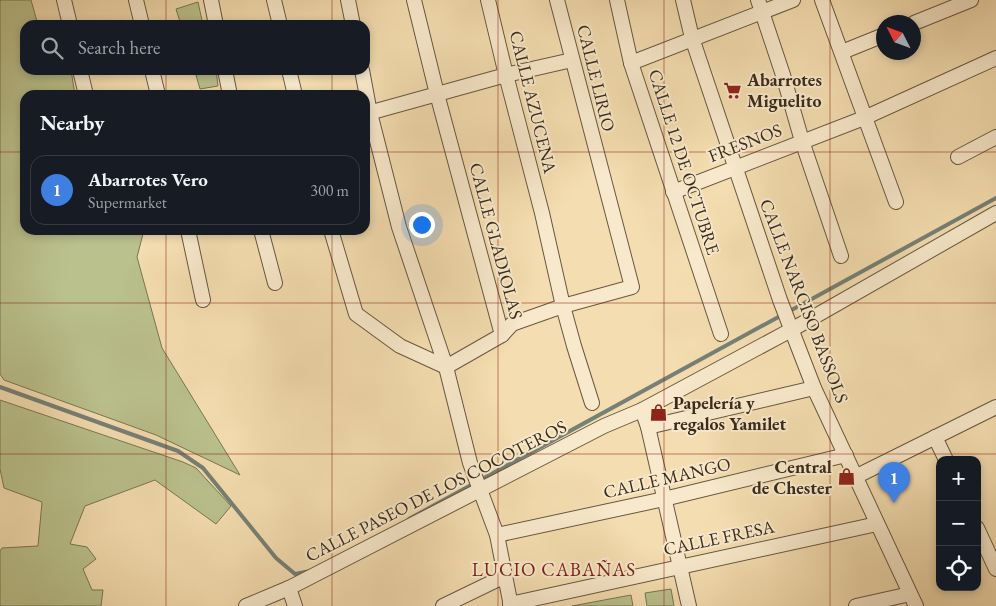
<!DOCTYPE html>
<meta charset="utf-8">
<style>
:root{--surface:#171b24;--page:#242831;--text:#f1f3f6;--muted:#9ea1a6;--line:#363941;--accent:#0b8043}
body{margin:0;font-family:"EB Garamond",serif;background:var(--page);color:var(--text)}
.controls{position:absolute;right:15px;bottom:15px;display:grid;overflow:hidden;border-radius:10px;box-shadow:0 2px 8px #0003}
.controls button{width:45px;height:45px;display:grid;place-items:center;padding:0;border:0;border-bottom:1px solid var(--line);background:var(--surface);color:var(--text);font:25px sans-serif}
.compass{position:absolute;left:876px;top:15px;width:45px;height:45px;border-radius:50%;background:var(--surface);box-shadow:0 2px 8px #0003;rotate:312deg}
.you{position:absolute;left:421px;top:224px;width:18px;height:18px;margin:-12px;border:4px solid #fff;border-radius:50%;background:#1a73e8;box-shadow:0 0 0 8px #1a73e833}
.badge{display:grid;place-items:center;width:32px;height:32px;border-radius:50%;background:var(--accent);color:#fff;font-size:16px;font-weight:700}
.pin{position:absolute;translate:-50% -41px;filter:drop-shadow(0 1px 2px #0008)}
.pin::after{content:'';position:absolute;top:26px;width:18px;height:15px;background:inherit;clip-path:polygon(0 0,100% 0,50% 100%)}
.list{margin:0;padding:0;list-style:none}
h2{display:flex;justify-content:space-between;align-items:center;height:65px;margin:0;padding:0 20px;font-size:21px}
h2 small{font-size:16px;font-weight:400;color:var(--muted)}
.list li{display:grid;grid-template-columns:32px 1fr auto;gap:15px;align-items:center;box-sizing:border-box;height:70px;margin:0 10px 10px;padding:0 10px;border:1px solid var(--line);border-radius:15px}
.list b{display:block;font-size:19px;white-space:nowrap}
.list p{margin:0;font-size:16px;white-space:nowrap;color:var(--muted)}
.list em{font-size:16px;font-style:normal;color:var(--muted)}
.icon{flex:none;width:28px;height:28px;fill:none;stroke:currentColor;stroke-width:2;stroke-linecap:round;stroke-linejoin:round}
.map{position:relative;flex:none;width:996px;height:606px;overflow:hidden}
.search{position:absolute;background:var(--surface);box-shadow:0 2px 8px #0003;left:20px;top:20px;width:350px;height:55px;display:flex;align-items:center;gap:12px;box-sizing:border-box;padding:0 18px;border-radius:15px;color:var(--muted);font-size:19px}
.panel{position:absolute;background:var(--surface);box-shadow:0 2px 8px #0003;left:20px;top:90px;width:350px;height:145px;border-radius:15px}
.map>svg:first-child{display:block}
</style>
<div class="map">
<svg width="996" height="606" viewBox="0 0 996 606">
<rect width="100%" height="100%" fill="#f4ddb0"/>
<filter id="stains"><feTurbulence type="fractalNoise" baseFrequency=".004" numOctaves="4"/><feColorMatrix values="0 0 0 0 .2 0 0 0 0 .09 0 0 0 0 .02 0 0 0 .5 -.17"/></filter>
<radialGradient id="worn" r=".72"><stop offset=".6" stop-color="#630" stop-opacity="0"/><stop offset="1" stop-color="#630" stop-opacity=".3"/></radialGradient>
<g fill="#bac18c" stroke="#797654">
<path d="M0 0H31L38 25H25V70H71L75 95H25V230H144L137 257 162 348 240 475 156 435 4 380 0 374Z"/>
<path d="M198 2 203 25H181L176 9Z"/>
<path d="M216 70 218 86 200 89 196 75Z"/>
<path d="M0 400 183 462 196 468 231 506 216 524 155 480 85 506 70 544 87 547 96 559 83 569 92 590H103L101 606H0V551L2 548 38 546 42 502 4 488 0 469Z"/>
<path d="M671 589 674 606H647L645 593Z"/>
<path d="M631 595 633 606H572Z"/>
</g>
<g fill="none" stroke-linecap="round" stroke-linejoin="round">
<g stroke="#758076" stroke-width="4">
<path d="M788 312 996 198"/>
<path d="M0 387 178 451 203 468 276 558 295 574 310 571"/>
<path d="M409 519 782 315"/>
</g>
<defs>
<g id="minor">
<path d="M64 0 70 25"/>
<path d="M136 0 142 25"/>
<path d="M211 0 216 25"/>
<path d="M274 0 280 25"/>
<path d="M348 0 353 25"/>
<path d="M414 0 437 94 502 335"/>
<path d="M488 0 506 75 542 213 563 306 574 346 592 403"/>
<path d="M617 0 631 63 721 334"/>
<path d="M683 0 692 38 780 300 814 388 916 606"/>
<path d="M758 0 783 75 802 141 841 256"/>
<path d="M822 0 896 202"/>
<path d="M914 23 971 0"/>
<path d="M842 52 884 35"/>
<path d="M631 63 793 0"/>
<path d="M80 70 86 95"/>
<path d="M152 70 158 95"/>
<path d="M225 70 230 95"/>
<path d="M289 70 295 95"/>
<path d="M362 70 370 113 399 227 446 367 470 463 497 535 511 606"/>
<path d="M365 114 506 75 572 60"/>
<path d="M958 157 996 137"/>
<path d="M673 192 864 118 996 58"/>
<path d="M188 230 203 300"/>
<path d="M261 230 275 283"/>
<path d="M331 230 356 314 400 346 446 367"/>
<path d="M446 367 502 335 512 324 563 306 632 287 557 0"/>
<path d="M642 410 648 427 689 606"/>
<path d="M648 427 814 388"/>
<path d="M935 437 946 460"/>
<path d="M855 477 996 407"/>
<path d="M977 528 996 569"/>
<path d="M497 535 664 499 846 455"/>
<path d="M289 588 295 606"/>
<path d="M510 604 877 524"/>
<path d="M246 606 289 588 604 426 642 410 791 330 996 213"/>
<path d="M443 606 505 576"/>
<path d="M856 606 910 594"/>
</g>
</defs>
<use href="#minor" stroke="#675741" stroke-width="16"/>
<use href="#minor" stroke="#f8e9cc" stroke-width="14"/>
</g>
<path fill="none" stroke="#8f2418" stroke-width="1" stroke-opacity="0.55" d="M166 0V25M332 0V25M498 0V606M664 0V606M830 0V606M166 70V95M332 70V95M0 152H25M365 152H996M166 230V606M332 230V606M0 303H996M0 454H996"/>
<defs>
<symbol id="supermarket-bare" viewBox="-9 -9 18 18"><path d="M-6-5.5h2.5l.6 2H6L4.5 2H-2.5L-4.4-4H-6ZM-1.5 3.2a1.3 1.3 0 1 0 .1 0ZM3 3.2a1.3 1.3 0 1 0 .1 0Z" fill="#8f2418" stroke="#f8e9cc" stroke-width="2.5" paint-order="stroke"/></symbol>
<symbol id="shop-bare" viewBox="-9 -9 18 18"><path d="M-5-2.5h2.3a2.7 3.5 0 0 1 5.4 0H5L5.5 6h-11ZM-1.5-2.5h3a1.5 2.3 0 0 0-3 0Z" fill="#8f2418" stroke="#f8e9cc" stroke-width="2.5" paint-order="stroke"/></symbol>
</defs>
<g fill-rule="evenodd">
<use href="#supermarket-bare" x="720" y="78" width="25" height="25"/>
<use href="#shop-bare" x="646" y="400" width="25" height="25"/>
<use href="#shop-bare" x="834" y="464" width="25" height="25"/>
</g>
<g text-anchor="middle" stroke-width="4" stroke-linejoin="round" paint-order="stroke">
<g font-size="18" fill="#382a1c" stroke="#f8e9cc">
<text transform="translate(596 78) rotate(76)" y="6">CALLE LIRIO</text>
<text transform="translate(533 102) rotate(76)" y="6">CALLE AZUCENA</text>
<text transform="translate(745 143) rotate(-21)" y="6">FRESNOS</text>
<text transform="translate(684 162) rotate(72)" y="6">CALLE 12 DE OCTUBRE</text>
<text transform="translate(496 241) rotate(75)" y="6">CALLE GLADIOLAS</text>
<text transform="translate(804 301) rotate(69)" y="6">CALLE NARCISO BASSOLS</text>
<text transform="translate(667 478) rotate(-13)" y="6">CALLE MANGO</text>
<text transform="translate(436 491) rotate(-27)" y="6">CALLE PASEO DE LOS COCOTEROS</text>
<text transform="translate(719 538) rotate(-12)" y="6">CALLE FRESA</text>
</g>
<g font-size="18" font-weight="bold" fill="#382a1c" stroke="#f8e9cc" text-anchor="start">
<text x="747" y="86">Abarrotes<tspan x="747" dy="21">Miguelito</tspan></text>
<text x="673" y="409">Papelería y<tspan x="673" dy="21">regalos Yamilet</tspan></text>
<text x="832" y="473" text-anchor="end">Central<tspan x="832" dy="21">de Chester</tspan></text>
</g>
<g font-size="19" letter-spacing="1" fill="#7a1f14" stroke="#f8e9cc">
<text x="554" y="576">LUCIO CABAÑAS</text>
</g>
</g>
<rect width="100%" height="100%" filter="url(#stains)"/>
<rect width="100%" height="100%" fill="url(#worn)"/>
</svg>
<div class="controls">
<button>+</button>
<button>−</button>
<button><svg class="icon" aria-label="locate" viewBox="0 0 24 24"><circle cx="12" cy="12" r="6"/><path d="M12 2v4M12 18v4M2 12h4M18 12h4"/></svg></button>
</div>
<svg class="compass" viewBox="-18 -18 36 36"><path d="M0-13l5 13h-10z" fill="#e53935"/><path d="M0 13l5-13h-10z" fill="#9ea1a6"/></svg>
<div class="you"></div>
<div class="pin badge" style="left:894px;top:503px;background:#3f7fe0">1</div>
<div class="search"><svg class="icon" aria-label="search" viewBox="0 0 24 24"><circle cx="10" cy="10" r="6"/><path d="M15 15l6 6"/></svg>Search here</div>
<section class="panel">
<h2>Nearby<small></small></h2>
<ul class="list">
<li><span class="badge" style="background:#3f7fe0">1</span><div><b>Abarrotes Vero</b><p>Supermarket</p></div><em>300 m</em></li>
</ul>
</section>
</div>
